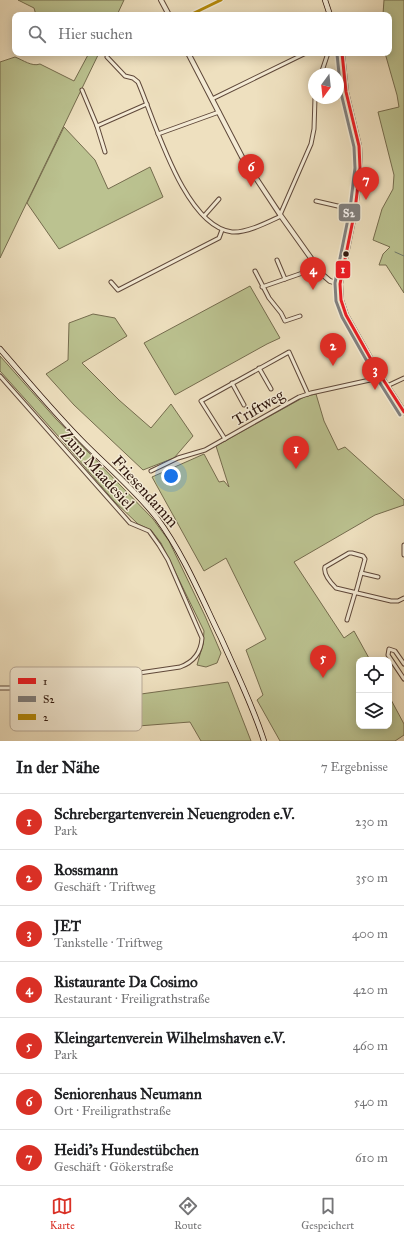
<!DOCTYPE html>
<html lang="de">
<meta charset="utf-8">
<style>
:root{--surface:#fff;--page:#f2f2f2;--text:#202124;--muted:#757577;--line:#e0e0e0;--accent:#d93025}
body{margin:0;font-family:"IM FELL Great Primer",serif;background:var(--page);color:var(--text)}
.controls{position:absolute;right:12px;bottom:12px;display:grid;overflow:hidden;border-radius:8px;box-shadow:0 2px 10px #0003}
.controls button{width:36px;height:36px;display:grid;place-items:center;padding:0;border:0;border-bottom:1px solid var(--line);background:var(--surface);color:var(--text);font:20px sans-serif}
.compass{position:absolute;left:308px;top:68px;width:36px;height:36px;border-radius:50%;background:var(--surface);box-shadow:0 2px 10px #0003;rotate:195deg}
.you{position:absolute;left:171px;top:476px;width:14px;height:14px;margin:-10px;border:3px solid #fff;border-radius:50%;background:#1a73e8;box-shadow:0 0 0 6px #1a73e833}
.badge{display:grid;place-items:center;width:26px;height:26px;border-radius:50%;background:var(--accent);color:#fff;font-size:13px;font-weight:700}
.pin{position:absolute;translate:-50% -33px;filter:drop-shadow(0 1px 2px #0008)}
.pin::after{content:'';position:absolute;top:21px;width:14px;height:12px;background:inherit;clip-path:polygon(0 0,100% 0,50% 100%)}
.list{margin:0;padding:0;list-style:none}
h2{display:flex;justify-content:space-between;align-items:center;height:52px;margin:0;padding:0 16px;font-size:17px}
h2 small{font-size:13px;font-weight:400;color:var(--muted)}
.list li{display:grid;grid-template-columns:26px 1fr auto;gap:12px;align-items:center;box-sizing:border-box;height:56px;padding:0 16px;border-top:1px solid var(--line)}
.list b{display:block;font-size:15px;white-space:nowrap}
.list p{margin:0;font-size:13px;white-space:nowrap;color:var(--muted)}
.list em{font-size:13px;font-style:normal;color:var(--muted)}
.icon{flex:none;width:22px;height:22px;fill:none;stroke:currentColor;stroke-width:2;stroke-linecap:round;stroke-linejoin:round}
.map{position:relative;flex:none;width:404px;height:741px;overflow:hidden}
.search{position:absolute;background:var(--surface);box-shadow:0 2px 10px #0003;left:12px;right:12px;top:12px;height:44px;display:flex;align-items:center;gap:10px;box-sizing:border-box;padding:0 14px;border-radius:8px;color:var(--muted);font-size:15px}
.sheet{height:444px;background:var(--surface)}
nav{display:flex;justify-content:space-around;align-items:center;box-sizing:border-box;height:56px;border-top:1px solid var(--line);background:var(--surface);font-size:11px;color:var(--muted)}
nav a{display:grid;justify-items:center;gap:2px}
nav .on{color:var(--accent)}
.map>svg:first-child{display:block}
</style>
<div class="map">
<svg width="404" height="741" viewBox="0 0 404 741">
<rect width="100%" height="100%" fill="#eee0bf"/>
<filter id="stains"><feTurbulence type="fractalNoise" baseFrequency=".005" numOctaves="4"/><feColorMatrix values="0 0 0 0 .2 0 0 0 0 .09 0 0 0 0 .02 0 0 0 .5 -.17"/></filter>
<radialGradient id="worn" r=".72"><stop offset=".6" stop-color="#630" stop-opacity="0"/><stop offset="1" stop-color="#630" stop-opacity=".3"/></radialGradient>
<g fill="#bbc290" stroke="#756c4e">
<path d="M18 0H124L117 15H36L34 8Z"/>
<path d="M384 0H404V293L386 265H379L383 254 390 247 373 240 382 209 393 189 394 175 378 112 399 107 397 95 385 53H389V15H380L383 14Z"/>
<path d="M89 53H99L0 258V62L15 57C23 60 32 67 40 64L74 81Z"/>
<path d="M64 127 95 160 108 189 150 167 163 197 59 249 27 203Z"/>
<path d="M250 286 280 338 267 344 175 395 144 343Z"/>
<path d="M93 314 115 318 127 336 82 363 119 400 151 428 171 404 193 436 174 458 143 470 74 405 46 374 68 360 69 323Z"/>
<path d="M0 356 56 419 153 519 169 541 205 616 221 653 217 663 206 667 197 665 203 644 204 631 161 543 151 530 138 524 114 501 59 437 0 371Z"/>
<path d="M316 394 324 421 338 450 345 447 404 500V505L375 515 294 562 344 638 354 631 370 660H359V726H389V696L404 724V735L395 741H280L257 700 263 695 246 650 266 639 226 558 204 571 152 477 204 454 219 482 224 481 229 487 216 446 306 396Z"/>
<path d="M228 682 251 741H201L190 722 138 726 141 694Z"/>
</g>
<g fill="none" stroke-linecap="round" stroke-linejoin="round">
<path stroke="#6f7a6d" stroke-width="1" d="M395 252 404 256"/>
<defs>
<g id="minor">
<path d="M190 15 221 0"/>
<path d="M107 57 125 76 133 78 138 82C155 121 184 226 232 232 247 233 268 222 281 216"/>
<path d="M321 74 328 53"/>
<path d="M82 90 97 126 105 152"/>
<path d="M212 99 306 53"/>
<path d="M97 126 147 104"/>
<path d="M158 134 219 112"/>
<path d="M316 201 355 210"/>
<path d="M280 215 311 144 314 129 315 98"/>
<path d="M204 216 219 199"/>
<path d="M277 260 285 279"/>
<path d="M255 271 269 298 281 313 285 321 300 316"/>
<path d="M111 282 118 290 219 238 222 230"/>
<path d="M262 287 317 268"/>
<path d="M259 368 271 389"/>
<path d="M0 376 130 523 149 531 159 545 168 560 202 638C201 653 194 662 180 667L37 688H0"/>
<path d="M232 383 244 405"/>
<path d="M387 386 404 378"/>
<path d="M225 439 201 401 289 352 308 394"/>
<path d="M151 471 178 458 205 450 299 397 311 393 370 380 380 375"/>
<path d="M404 545V555"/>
<path d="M361 573 378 577"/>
<path d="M356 592 365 559 363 556 352 553H349L325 567C323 574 331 583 336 588L391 601H398L404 598"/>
<path d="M347 620 355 593"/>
<path d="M404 664 395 651 389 649 388 655 404 679"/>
</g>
<g id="tertiary">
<path d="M161 0 169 15"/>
<path d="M188 53 242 157 281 216 323 275 330 281 340 284"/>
</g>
<g id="secondary">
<path d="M325 0 330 15"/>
<path d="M342 53 346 92 359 146 360 168 355 210 340 284 341 300 346 315 377 370 404 412"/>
<path d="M0 349C28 381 55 414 85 444 109 468 136 491 157 518 184 555 201 597 221 638 236 672 253 706 264 741"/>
</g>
</defs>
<use href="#minor" stroke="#5f483a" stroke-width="5"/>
<use href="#tertiary" stroke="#5f483a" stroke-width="6"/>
<use href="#secondary" stroke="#2f160d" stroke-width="6"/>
<use href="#minor" stroke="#f4ebd5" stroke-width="3"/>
<use href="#tertiary" stroke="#f4ebd5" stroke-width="4"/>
<use href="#secondary" stroke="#f4ebd5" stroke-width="4.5"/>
<defs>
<path id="bus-1" d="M342 53 346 92 359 146 360 168 355 210 340 284 341 300 346 315 377 370 404 412"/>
<path id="bus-2" d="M337 54 341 93 354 147 355 168 350 209 335 283 336 301 342 317 373 372 400 415"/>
<path id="bus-3" d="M190 15 221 0"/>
</defs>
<use href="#bus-1" stroke="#f4ebd5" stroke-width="6"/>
<use href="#bus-2" stroke="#f4ebd5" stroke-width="6"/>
<use href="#bus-3" stroke="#f4ebd5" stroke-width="6"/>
<use href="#bus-1" stroke="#ed1c24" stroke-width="3"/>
<use href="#bus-2" stroke="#808080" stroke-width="3"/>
<use href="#bus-3" stroke="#b48909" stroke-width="3"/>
</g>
<circle fill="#2f160d" stroke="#f4ebd5" stroke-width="1.5" cx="346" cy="254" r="3.5"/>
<g text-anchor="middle" stroke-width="3" stroke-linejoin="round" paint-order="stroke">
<g font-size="16" fill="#2f160d" stroke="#f4ebd5">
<text transform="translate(258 407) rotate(-30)" y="6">Triftweg</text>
<text transform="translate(98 469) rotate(48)" y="6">Zum Maadesiel</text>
<text transform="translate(146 491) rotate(48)" y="6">Friesendamm</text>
</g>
</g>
<rect x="10" y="667" width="132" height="64" rx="6" fill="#f4ebd5" stroke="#b9ab99" stroke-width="1"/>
<rect x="18" y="678" width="18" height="6" fill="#ed1c24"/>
<rect x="18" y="696" width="18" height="6" fill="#808080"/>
<rect x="18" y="714" width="18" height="6" fill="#b48909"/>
<g font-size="11" fill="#2f160d">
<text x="43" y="685">1</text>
<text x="43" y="703">S2</text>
<text x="43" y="721">2</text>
</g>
<g stroke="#f4ebd5" stroke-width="1.5">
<rect x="338" y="203" width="23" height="19" rx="4" fill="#808080"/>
<rect x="335" y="260" width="16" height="19" rx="4" fill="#ed1c24"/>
</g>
<g font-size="11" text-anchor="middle" font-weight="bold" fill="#fff">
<text x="349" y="217">S2</text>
<text x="343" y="273">1</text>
</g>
<rect width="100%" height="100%" filter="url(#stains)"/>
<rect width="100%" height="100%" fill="url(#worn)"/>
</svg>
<div class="controls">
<button><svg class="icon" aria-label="locate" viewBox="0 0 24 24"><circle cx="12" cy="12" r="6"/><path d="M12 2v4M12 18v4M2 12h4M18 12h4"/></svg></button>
<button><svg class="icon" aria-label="layers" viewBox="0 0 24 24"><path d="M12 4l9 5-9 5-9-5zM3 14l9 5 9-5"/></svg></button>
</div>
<svg class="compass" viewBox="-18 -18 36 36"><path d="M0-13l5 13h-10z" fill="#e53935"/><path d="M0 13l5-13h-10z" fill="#757577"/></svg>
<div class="you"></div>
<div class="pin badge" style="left:296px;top:469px">1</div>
<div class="pin badge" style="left:333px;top:366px">2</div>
<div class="pin badge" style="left:375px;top:390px">3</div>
<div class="pin badge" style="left:313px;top:290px">4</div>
<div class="pin badge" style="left:323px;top:678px">5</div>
<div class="pin badge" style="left:251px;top:187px">6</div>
<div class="pin badge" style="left:366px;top:200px">7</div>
<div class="search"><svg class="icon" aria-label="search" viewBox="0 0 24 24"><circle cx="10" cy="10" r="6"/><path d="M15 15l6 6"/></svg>Hier suchen</div>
</div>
<section class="sheet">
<h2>In der Nähe<small>7 Ergebnisse</small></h2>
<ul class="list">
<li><span class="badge">1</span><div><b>Schrebergartenverein Neuengroden e.V.</b><p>Park</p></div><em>230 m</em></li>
<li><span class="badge">2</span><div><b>Rossmann</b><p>Geschäft · Triftweg</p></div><em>350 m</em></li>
<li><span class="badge">3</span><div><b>JET</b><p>Tankstelle · Triftweg</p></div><em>400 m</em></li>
<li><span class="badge">4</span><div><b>Ristaurante Da Cosimo</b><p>Restaurant · Freiligrathstraße</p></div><em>420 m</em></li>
<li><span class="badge">5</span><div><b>Kleingartenverein Wilhelmshaven e.V.</b><p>Park</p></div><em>460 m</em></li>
<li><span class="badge">6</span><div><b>Seniorenhaus Neumann</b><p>Ort · Freiligrathstraße</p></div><em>540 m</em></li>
<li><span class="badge">7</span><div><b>Heidi's Hundestübchen</b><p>Geschäft · Gökerstraße</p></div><em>610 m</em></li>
</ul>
</section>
<nav>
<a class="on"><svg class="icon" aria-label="map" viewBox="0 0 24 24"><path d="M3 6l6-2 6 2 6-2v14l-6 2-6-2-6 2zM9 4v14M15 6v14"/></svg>Karte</a>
<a><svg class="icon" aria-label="directions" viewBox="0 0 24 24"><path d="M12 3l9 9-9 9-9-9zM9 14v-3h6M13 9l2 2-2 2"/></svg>Route</a>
<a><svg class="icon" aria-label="saved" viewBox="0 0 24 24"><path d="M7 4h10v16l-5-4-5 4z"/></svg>Gespeichert</a>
</nav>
